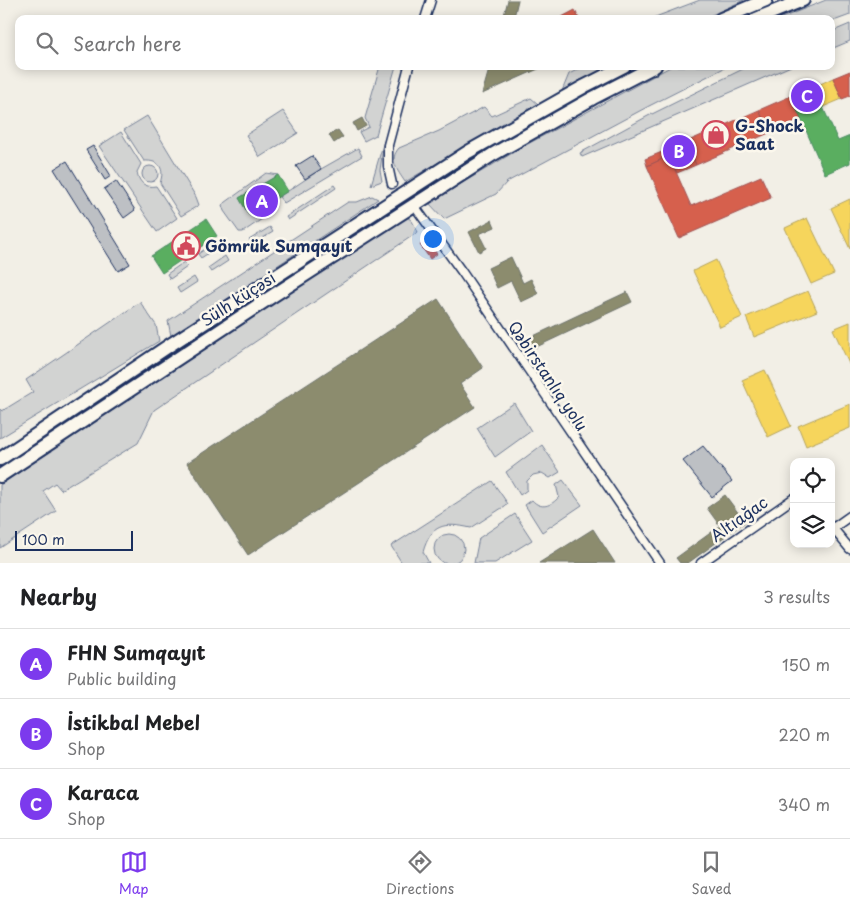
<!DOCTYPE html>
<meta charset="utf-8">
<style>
:root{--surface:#fff;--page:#f2f2f2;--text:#202124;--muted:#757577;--line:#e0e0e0;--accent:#7c3aed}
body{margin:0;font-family:"Playpen Sans",sans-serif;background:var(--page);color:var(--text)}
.controls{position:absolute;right:15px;bottom:15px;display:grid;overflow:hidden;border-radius:10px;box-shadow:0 2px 12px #0003}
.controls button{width:45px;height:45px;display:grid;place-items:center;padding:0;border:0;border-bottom:1px solid var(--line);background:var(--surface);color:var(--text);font:25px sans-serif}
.scale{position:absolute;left:15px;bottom:12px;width:118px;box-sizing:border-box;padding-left:5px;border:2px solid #1b2f5e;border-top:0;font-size:14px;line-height:18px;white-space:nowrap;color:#1b2f5e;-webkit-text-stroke:4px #fbf7ec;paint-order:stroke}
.you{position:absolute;left:432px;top:238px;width:18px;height:18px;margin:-12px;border:4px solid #fff;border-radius:50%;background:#1a73e8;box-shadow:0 0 0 8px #1a73e833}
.badge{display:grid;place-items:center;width:32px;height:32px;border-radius:50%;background:var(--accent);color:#fff;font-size:16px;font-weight:700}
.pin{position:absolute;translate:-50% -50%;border:2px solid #fff;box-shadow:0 1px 5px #0006}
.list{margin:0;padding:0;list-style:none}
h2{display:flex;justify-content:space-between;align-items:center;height:65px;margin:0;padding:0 20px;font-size:21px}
h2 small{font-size:16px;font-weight:400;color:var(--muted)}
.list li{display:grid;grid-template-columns:32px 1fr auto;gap:15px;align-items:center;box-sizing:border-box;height:70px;padding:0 20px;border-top:1px solid var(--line)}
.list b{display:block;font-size:19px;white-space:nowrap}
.list p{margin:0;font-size:16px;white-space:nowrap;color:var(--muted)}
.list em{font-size:16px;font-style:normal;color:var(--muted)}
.icon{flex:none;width:28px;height:28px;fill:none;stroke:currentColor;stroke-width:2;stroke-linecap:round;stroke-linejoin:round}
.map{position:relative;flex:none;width:850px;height:563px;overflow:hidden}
.search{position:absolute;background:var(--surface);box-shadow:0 2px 12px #0003;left:15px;right:15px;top:15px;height:55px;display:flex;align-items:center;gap:12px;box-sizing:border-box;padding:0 18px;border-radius:10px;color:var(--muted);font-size:19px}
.sheet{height:275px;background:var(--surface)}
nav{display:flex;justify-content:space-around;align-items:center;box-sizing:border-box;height:70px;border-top:1px solid var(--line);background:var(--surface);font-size:14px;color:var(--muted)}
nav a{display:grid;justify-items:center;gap:2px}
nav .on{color:var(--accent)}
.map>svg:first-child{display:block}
</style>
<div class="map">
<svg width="850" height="563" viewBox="0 0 850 563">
<rect width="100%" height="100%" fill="#f2efe6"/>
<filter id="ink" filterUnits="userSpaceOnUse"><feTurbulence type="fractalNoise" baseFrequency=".02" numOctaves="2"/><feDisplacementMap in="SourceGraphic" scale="10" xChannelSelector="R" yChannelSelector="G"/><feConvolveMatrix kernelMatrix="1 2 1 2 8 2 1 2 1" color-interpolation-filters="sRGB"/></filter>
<g filter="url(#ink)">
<g fill="#d2d3d2" stroke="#768198">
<path d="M700 0H744L703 19H650Z"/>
<path d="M826 0H850V15L831 22V19H779Z"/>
<path d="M850 24V41L831 49V32Z"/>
<path d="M380 66H396L376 135 364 141 359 132 369 127 365 118Z"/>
<path d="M585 66H612L562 91 569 74Z"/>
<path d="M672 66H728L649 106 507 182 496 194 444 219 429 203 524 146Z"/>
<path d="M749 66H791L582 157 580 153 648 116Z"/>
<path d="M531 98 538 104 405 182C398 171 388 160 399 148L439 131 484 107 492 116Z"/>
<path d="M283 111 298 133 260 157 246 135Z"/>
<path d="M147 116 196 197 199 205 181 216 160 183C165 169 160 160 144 161L124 130Z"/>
<path d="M121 132 141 164 137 172C139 183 145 188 156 186L177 218 157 232 99 146Z"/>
<path d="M384 141 380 170 382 181 371 185Z"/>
<path d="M358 148 362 156 284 203 279 197 321 169Z"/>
<circle cx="150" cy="174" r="8"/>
<path d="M266 173 278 175 239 198 249 215 254 212 262 219 243 232H239L224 211 222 205Z"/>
<path d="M334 185 336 188 288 220 286 217Z"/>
<path d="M372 196 378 199 171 336 168 321 348 202H357Z"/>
<path d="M406 216 412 221 418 232 154 410 138 443 61 490 55 483 43 491 56 511 0 548V485Z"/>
<path d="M270 227 273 232 253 244 249 240Z"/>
<path d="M215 242 218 247 201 258 198 254Z"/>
<path d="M225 256 228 261 211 272 208 268Z"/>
<path d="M184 262 187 267 170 279 167 274Z"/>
<path d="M194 277 197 282 180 293 177 288Z"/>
<path d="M140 302 156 325 159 341 0 438V409L2 411 33 392 26 380Z"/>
<path d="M514 403 531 431 495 457 477 428Z"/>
<path d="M542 445 560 472 550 478 542 473 533 475 527 481V490L520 495 506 472Z"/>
<path d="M563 480 582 505 542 532 525 505 532 500C541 510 551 506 559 497L556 485Z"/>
<path d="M492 481 508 504 471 528C444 522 431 524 423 552L429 563H402L391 546Z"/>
<path d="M515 514 532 540 495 563H474L479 538Z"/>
<circle cx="449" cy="549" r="15"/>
</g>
<g fill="#f6d55c" stroke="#b4a35d">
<path d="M833 78 842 99 823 107 814 87Z"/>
<path d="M850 199V249L831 208Z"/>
<path d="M807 218 834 274 811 284 785 228Z"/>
<path d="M716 260 742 317 720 327 693 271Z"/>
<path d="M808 291 817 311 754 337 746 317Z"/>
<path d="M850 322V366L833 329Z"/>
<path d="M765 370 791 426 768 437 742 380Z"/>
<path d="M850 404V428L806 446 798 426Z"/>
</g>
<g fill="#d6604d" stroke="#9e5152">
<path d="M575 10 579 19H558Z"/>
<path d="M850 71V96L842 99 833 78Z"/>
<path d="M791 96 801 119 769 133 759 110Z"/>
<path d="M759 110 769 133 696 165 686 142Z"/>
<path d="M686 142 696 165 677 173 669 156 647 166 645 159Z"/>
<path d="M669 156 691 206 761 176 771 198 679 238 647 166Z"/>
<path d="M427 240 437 254 430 259 420 245Z"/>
</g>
<g fill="#5aae61" stroke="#478860">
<path d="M814 87 838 141 850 136V163L825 174 791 96Z"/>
<path d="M278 175 288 191 249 215 239 198Z"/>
<path d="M206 219 217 236 162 273 151 256Z"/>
</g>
<g fill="#8c8c6e" stroke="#6a7069">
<path d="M508 0H518L514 17 519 19H503Z"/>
<path d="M490 66H545L482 94Z"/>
<path d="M362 118 366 126 357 131 353 123Z"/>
<path d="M338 130 343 137 334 143 329 135Z"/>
<path d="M492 220 495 227 479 234 486 248 479 252 469 232Z"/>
<path d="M511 257 523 283 531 279 538 294 521 302 511 281 497 288 488 268Z"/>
<path d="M627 292 632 302 530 350 525 340Z"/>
<path d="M438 299 483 368 460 384 475 407 248 555 187 463Z"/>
<path d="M725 495 745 522 688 563H680L676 558 720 526 707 508Z"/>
<path d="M593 529 615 563H539Z"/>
</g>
<g fill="#bdc0c4" stroke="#1b2f5e">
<path d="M93 146 111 176 105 180 86 150Z"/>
<path d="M312 156 321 169 305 179 296 166Z"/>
<path d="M67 161 130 264 118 271 54 169Z"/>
<path d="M116 181 135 210 124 218 104 189Z"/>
<path d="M703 446 732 481 712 497 683 461Z"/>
</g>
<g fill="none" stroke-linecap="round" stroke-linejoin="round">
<defs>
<g id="minor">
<path d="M425 19 431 0"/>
<path d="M392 184 388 166V145L409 66"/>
<path d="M413 204 462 272 660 563"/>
<path d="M831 526 850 549"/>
<path d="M833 528 850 516"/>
<path d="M701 563 794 498"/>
</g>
<g id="trunk">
<path d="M721 19 766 0"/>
<path d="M756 19 803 0"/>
<path d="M0 459 170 345 468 152 585 86 624 66"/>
<path d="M0 476 274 295 492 155 593 98 655 66"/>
</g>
</defs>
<use href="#minor" stroke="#1b2f5e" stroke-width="11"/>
<use href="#trunk" stroke="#1b2f5e" stroke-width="16"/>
<use href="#minor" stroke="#fbf7ec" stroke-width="8"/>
<use href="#trunk" stroke="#fbf7ec" stroke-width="12"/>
</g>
</g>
<defs>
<symbol id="shop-ring" viewBox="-11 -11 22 22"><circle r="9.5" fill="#fbf7ec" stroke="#d1495b" stroke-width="1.5"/><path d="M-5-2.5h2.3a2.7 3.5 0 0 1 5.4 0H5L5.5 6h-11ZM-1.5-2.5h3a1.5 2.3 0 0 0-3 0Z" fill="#d1495b"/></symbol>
<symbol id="civic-ring" viewBox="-11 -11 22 22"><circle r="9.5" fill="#fbf7ec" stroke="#d1495b" stroke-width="1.5"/><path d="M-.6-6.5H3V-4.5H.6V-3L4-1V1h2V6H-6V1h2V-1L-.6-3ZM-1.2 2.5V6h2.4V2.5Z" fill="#d1495b"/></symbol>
</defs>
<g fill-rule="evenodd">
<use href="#shop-ring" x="700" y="119" width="32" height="32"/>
<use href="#civic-ring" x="170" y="230" width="32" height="32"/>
</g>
<g text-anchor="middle" stroke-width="5" stroke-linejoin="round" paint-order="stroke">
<g font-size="16" font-weight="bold" fill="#1b2f5e" stroke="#fbf7ec" text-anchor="start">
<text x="735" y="132">G-Shock<tspan x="735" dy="18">Saat</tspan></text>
<text x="205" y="252">Gömrük Sumqayıt</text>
</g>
<g font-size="16" fill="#1b2f5e" stroke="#fbf7ec">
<text transform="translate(238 299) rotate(-33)" y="6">Sülh küçəsi</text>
<text transform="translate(548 376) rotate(56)" y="6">Qəbirstanlıq yolu</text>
<text transform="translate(739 519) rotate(-35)" y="6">Altıağac</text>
</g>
</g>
</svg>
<div class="controls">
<button><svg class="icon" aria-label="locate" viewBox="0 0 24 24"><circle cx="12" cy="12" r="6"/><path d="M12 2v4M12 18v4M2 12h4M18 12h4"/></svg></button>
<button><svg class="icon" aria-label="layers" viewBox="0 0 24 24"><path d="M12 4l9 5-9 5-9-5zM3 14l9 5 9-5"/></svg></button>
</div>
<div class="scale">100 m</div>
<div class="you"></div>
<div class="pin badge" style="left:262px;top:201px">A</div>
<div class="pin badge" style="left:679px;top:151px">B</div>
<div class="pin badge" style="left:807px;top:96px">C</div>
<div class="search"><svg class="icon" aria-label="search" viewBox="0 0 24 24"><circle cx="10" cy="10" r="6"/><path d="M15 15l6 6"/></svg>Search here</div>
</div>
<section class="sheet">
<h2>Nearby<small>3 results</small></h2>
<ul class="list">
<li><span class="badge">A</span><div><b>FHN Sumqayıt</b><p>Public building</p></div><em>150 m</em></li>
<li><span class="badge">B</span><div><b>İstikbal Mebel</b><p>Shop</p></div><em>220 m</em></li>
<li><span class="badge">C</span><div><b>Karaca</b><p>Shop</p></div><em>340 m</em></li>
</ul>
</section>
<nav>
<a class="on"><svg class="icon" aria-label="map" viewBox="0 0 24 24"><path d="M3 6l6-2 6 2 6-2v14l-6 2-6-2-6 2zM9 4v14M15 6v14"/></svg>Map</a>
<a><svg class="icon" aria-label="directions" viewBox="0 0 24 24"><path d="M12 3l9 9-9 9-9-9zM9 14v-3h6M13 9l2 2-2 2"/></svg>Directions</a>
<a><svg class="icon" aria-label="saved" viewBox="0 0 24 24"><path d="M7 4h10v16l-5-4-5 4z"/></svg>Saved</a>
</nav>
